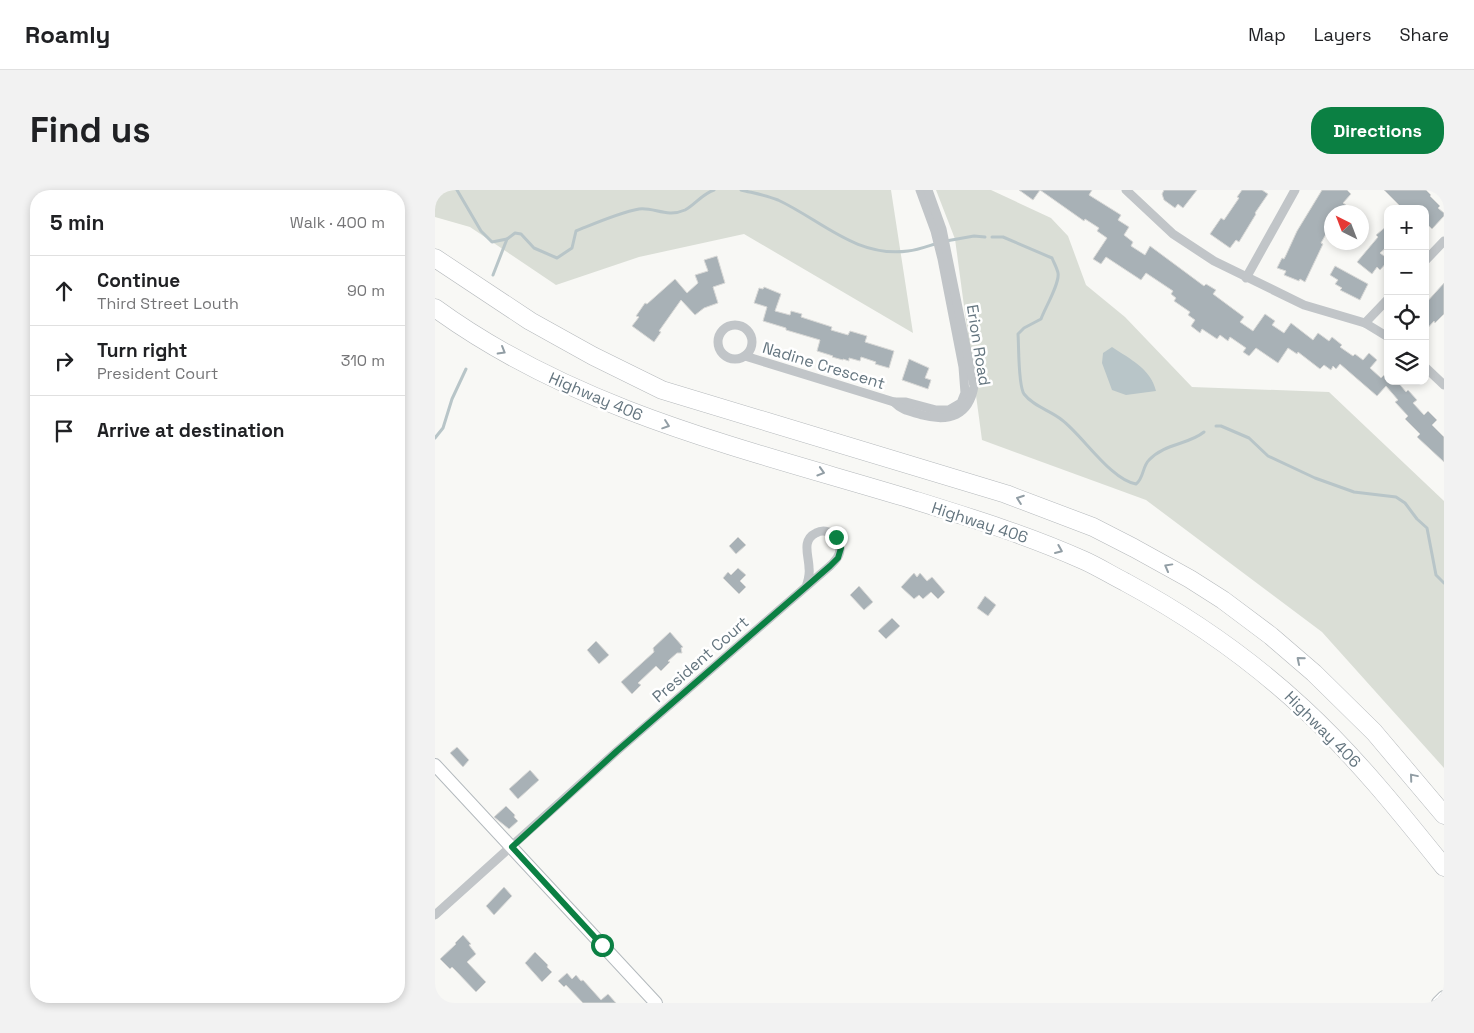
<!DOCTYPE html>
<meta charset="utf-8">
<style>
:root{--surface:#fff;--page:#f2f2f2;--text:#202124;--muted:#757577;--line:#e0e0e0;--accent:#0b8043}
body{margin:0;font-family:"Space Grotesk",sans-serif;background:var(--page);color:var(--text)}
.controls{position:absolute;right:15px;top:15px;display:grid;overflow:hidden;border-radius:10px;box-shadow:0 2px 8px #0003}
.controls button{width:45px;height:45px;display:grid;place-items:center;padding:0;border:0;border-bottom:1px solid var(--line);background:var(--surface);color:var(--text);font:25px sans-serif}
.compass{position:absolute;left:889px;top:15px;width:45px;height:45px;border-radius:50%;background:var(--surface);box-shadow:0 2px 8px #0003;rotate:318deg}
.stop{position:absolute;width:15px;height:15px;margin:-11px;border:4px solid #0b8043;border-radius:50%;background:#fff}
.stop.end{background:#0b8043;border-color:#fff;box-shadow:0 1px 5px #0008}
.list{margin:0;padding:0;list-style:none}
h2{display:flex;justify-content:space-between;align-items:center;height:65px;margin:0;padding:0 20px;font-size:21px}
h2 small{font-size:16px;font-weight:400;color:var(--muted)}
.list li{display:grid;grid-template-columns:32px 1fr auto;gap:15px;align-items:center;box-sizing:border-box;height:70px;padding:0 20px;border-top:1px solid var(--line)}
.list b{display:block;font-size:19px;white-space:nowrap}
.list p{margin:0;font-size:16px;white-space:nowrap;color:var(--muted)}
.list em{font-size:16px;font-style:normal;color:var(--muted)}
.icon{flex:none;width:28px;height:28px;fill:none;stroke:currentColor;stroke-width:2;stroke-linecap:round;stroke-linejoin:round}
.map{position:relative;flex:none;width:1009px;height:813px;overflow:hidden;border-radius:20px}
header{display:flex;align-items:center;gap:30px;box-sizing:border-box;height:70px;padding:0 25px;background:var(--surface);border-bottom:1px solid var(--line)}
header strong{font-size:24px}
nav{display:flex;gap:28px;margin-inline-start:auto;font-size:18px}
.intro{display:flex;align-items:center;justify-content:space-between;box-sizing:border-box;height:120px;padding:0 30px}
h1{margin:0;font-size:35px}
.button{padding:12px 22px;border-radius:20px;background:var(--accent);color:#fff;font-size:18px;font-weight:700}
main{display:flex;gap:30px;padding:0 30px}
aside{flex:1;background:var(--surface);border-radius:20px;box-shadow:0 2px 8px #0003}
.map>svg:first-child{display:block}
</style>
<header>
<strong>Roamly</strong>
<nav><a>Map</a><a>Layers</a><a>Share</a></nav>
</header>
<div class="intro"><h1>Find us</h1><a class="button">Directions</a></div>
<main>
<aside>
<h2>5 min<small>Walk · 400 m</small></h2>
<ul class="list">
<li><svg class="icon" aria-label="ahead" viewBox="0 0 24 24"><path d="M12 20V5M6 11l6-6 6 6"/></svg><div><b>Continue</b><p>Third Street Louth</p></div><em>90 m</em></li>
<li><svg class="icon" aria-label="right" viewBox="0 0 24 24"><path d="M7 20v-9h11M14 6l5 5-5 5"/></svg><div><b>Turn right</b><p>President Court</p></div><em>310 m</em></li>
<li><svg class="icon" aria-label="arrive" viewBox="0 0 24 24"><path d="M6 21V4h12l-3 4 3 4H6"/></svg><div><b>Arrive at destination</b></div></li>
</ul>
</aside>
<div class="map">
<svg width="1009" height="813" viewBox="0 0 1009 813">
<rect width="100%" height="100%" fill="#f8f8f5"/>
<g fill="#daded6">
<path d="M0 0H456L478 143 309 44 204 67 121 95 35 37 0 27Z"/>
<path d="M501 0H556L616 28 633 46 651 95 690 127 757 197 894 202 1009 311V578L887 442 711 310 547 250 520 49Z"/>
</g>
<path fill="#b8c5c8" d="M677 157C695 169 716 179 721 201L691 205 677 200 667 173 668 163Z"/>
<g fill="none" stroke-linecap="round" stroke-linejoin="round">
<g stroke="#b8c5c8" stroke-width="3">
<path d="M22 0 46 41 57 52 72 49 80 43 86 44 99 58 122 68 137 58 141 41C161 33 183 23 204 19 219 17 232 28 250 20 261 14 267 4 279 0"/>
<path d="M306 0C318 3 331 5 343 10 386 30 421 68 473 61 483 60 493 56 503 53"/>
<path d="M557 47H568L617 68C619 73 622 78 623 83 625 93 610 118 606 129L589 138 583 144C584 157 583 195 589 204 599 217 615 220 627 230 648 246 676 290 701 294 709 288 707 277 714 270 730 253 753 255 769 242"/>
<path d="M511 51 539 46 550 47"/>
<path d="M58 85 72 49"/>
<path d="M781 236H786L814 248 833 266 880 288 919 302 961 307 970 313 982 329 992 338 1001 385 1009 393"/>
<path d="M0 248 8 238 17 209 31 179"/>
</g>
</g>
<g fill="#a8b1b6" stroke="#d9d9d7">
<path d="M584 0H657L654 5 686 25 683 30 694 37 689 45 698 52 696 56 710 65 715 56 769 96 771 94 781 100 778 104 809 127 805 132 818 141 830 124 840 131 837 135 849 143 856 133 878 150 883 143 894 151 897 147 907 155 905 157 918 166 920 164 928 170 934 163 942 170 935 178 946 188 953 181V191H962L971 202 973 200 982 210 978 213 989 225 993 221 1002 230 997 235 1009 247V272L982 247 985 244 970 229 973 226 960 212 963 210 951 196 942 206 905 174 901 179 898 176 896 180 889 175 885 179 863 162 862 164 853 158 843 173 821 158 814 166 808 162 811 158 795 147 793 151 785 145 782 149 767 139 765 143 756 136 760 130 753 125 755 122 739 111 741 108 736 104 738 101 711 83 706 90 671 67 666 74 658 69 672 48 662 41 664 38 650 29 649 31 605 0 598 10Z"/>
<path d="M729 0H762L748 18 743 14 740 18 729 10 727 4Z"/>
<path d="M807 0H827L833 4 820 23 821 24 804 52 801 50 795 58 775 44 786 28 789 30 804 8 802 7Z"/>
<path d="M887 0H912L916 4 908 13 911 15 906 22H896V35L886 53 888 54 870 92 865 89 864 91 849 85 851 81 842 78 847 68 849 69 851 65 862 41Z"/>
<path d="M949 0H991L996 5 995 6 1005 16 1003 18 1009 23V26L997 39 990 32V19H968Z"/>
<path d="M953 35V56L945 63 953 69V71L945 80 942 77 937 84 922 72 943 47 941 45Z"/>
<path d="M282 66 290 93 278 97 283 113 269 118 260 125 246 110 224 141 226 142 219 152 197 136 204 127 201 126 210 113 212 114 240 89 252 103 263 93 260 85 273 81 269 70Z"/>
<path d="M900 76 933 94 925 110 905 100 907 98 900 94 903 90 895 85Z"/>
<path d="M1009 93V124L1000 133 999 131 990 141V114Z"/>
<path d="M329 97 346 104 340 121 355 125 356 121 367 124 366 127 397 137 396 140 413 145 415 141 432 146 430 152 459 161 454 178 440 174 441 172 426 167 425 171 414 168V171L408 169V170L397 167 398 166 382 161 385 150 351 140V138L328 131 332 117 319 113 324 98 328 99Z"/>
<path d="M474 169 494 178 490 188 496 190 493 199 467 190Z"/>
<path d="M303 347 311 355 301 364 294 356Z"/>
<path d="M303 378 311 385 305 391 311 397 304 404 288 388 293 382 296 385Z"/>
<path d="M479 383 482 387 485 383 492 391 497 387 510 402 503 409 496 402 488 409 484 405 479 409 466 397Z"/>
<path d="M424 396 438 412 429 420 415 405Z"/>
<path d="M550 406 561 415 553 426 542 418Z"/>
<path d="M457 428 465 436 451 449 443 441Z"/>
<path d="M235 442 248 457 246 458 247 463H242L233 471 235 472 226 481 221 476 203 493 206 495 197 504 186 492 219 462 218 458Z"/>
<path d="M161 451 174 465 164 474 152 460Z"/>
<path d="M22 557 34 570 28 577 15 563Z"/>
<path d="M95 580 104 590 83 609 74 599Z"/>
<path d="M71 616 80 625 79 627 83 631 74 639 59 627Z"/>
<path d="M69 697 77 706 59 725 51 716Z"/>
<path d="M28 745 36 754 34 755 41 764 32 772 51 792 41 802 21 781 17 777 15 779 5 769 21 754 20 753Z"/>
<path d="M100 762 113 775 112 777 117 782 107 792 90 773Z"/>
<path d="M132 783 137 789 141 785 146 791 148 790 166 810 173 804 181 813H148L131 795 129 797 123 791Z"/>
</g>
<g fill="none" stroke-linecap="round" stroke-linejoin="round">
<defs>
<g id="secondary">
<path d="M0 575 221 813"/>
<path d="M1003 813 1009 807"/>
</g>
<g id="highway">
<path d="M0 68 95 131 158 166 227 200 571 304 658 337 699 358 755 389 788 410 836 446 879 483 939 542 1009 625"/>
<path d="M0 118C140 220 306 258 469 307 530 326 590 344 648 370 662 376 676 385 690 392 755 427 814 468 868 518 920 566 965 622 1009 677"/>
</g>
</defs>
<use href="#secondary" stroke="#b3b9bd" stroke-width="14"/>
<use href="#highway" stroke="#b4b8bb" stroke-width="19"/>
<g stroke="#c1c5c8" stroke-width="9">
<path d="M691 0 738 44 779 71 869 115 930 133 953 147"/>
<path d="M990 71 1009 51"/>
<path d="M811 88 860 0"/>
<path d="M930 133 953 109"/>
<circle cx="300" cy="152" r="17"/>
<path d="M310 166 459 212H471L501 220H514L526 213 530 203 528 177 507 69 500 41 485 0"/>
<path d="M990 177 1009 195"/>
<path d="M459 212C468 221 474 221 487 225 514 232 534 226 539 196L507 39 493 0"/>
<path d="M0 725 182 561 395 376C400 371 405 366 405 359 406 347 392 337 381 343 366 350 374 366 374 378 375 384 373 391 371 397"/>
</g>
<use href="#secondary" stroke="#fff" stroke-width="12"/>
<use href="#highway" stroke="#fff" stroke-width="18"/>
</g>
<defs><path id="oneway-chevron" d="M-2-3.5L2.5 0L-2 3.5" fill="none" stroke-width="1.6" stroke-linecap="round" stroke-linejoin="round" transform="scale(1.25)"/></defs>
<g stroke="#929ea5">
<use href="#oneway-chevron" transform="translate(67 161) rotate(30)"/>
<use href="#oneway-chevron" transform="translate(231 235) rotate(19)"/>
<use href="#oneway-chevron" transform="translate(386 282) rotate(17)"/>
<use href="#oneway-chevron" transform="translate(585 309) rotate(-160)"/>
<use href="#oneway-chevron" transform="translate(624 360) rotate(23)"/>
<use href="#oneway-chevron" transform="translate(733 377) rotate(-151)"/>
<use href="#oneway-chevron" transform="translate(865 470) rotate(-140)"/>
<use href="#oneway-chevron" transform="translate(978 587) rotate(-130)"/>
</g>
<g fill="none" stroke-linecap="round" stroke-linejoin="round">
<path stroke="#0b8043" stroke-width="6" d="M167 755 77 657 182 561 395 376 403 368 406 358 401 347"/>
</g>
<g text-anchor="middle" stroke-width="5" stroke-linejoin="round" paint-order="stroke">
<g font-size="16" fill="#64757f" stroke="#fff">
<text transform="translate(544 155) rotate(81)" y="6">Erion Road</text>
<text transform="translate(389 175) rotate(17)" y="6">Nadine Crescent</text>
<text transform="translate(161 206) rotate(23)" y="6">Highway 406</text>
<text transform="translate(545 332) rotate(18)" y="6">Highway 406</text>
<text transform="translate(265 469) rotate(-41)" y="6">President Court</text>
<text transform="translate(888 539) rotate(45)" y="6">Highway 406</text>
</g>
</g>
</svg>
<div class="controls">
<button>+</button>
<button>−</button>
<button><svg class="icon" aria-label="locate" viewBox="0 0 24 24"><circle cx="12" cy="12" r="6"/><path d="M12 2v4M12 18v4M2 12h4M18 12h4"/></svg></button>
<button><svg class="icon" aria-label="layers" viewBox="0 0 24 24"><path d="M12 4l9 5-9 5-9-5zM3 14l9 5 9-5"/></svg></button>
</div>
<svg class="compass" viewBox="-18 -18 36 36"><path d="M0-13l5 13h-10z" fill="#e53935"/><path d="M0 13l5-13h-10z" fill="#757577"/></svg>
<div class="stop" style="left:167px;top:755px"></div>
<div class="stop end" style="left:401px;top:347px"></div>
</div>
</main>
